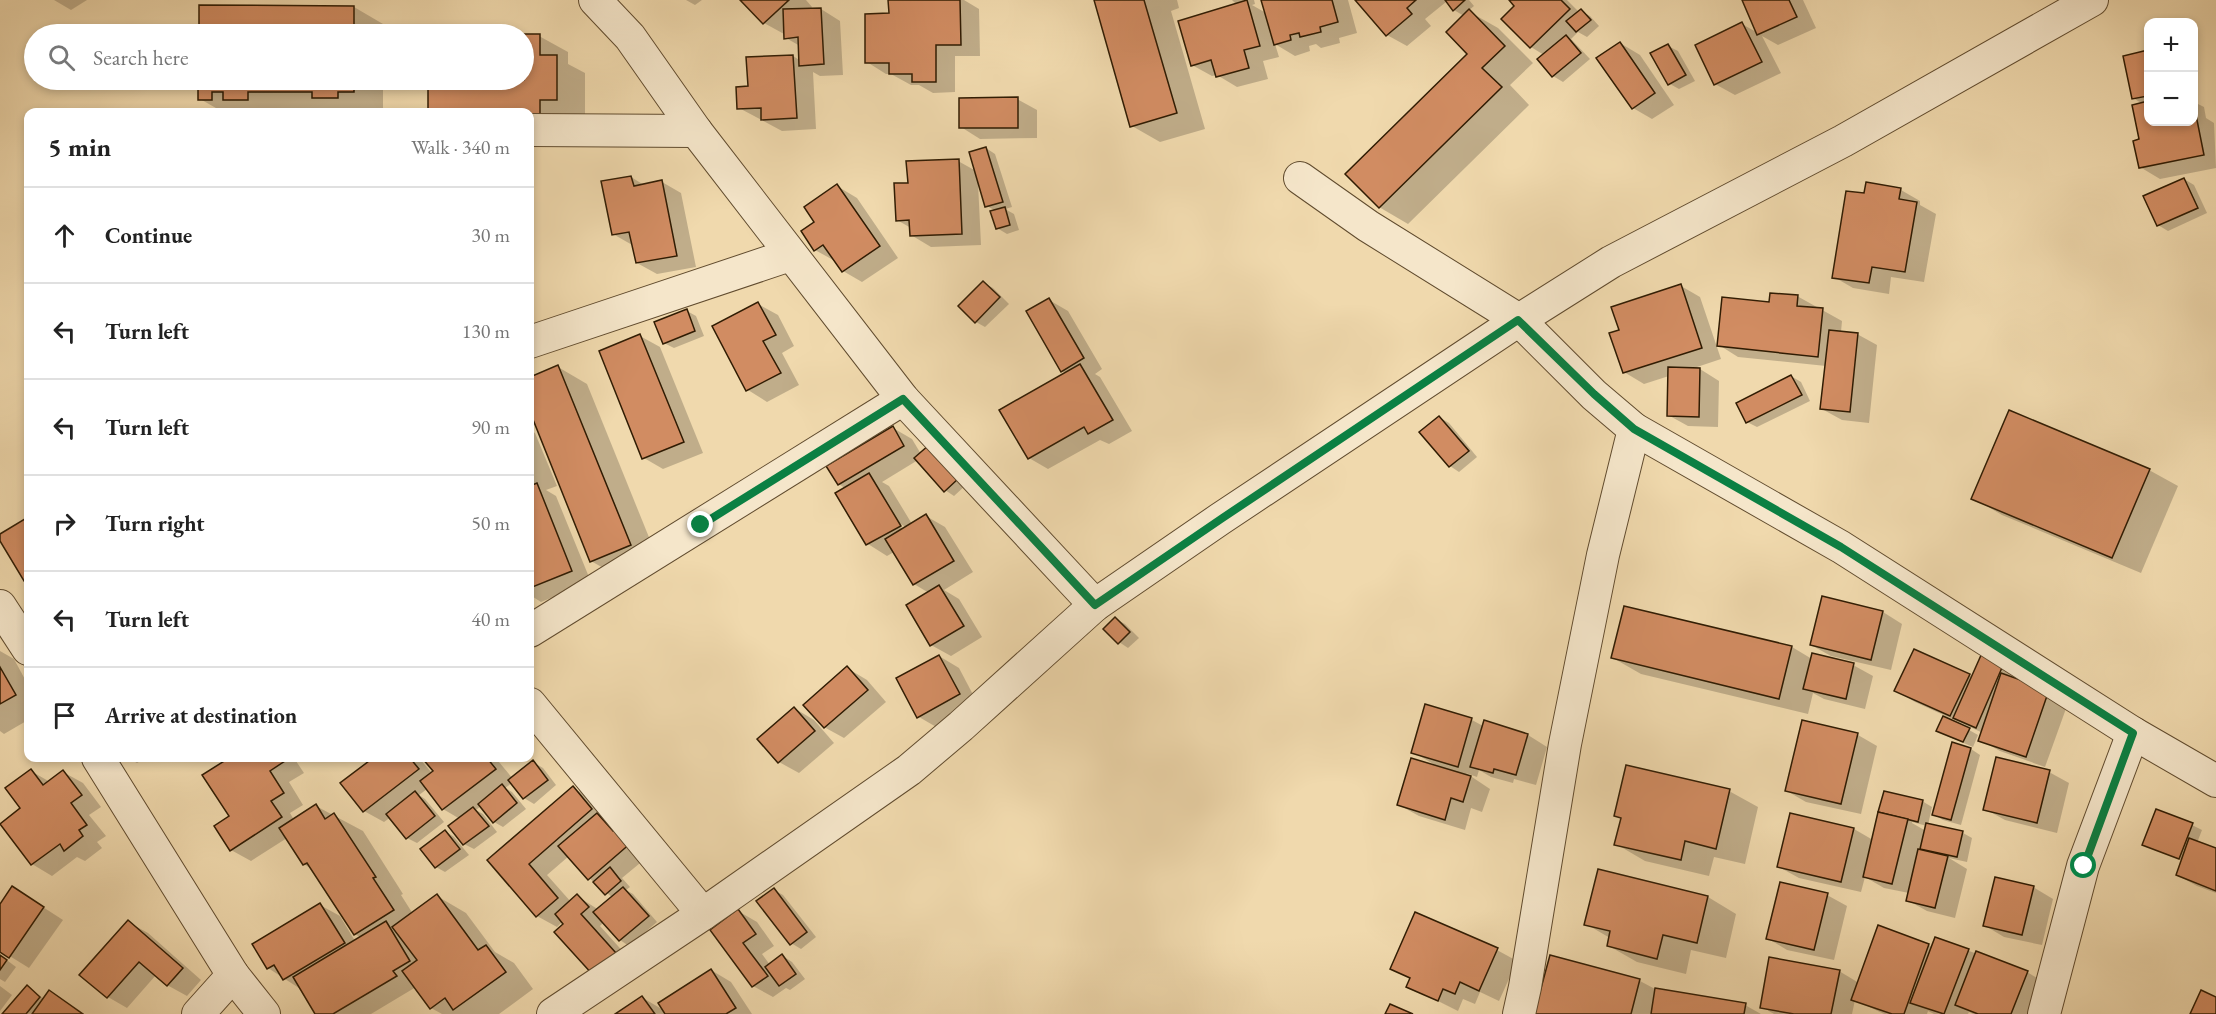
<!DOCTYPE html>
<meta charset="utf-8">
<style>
:root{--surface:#fff;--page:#f6f6f6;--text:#222;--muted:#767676;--line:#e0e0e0}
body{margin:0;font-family:"EB Garamond",serif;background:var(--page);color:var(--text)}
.controls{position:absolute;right:18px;top:18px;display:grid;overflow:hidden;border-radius:12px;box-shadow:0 3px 9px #0003}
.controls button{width:54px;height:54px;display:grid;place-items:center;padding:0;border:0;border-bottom:2px solid var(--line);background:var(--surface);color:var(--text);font:30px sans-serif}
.stop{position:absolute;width:18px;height:18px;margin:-14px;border:4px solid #0b8043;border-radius:50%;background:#fff}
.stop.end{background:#0b8043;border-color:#fff;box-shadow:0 2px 6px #0008}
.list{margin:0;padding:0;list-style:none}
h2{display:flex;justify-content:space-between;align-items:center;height:78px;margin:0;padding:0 24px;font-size:26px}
h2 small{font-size:20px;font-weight:400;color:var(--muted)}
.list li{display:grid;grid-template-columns:39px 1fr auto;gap:18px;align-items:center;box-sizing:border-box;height:96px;padding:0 24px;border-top:2px solid var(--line)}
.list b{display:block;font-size:22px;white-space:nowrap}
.list em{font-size:20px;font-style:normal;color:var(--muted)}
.icon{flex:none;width:33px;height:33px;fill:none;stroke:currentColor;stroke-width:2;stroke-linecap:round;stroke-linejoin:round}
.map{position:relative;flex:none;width:2216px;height:1014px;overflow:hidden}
.search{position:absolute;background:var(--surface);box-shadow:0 3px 9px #0003;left:24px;top:24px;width:510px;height:66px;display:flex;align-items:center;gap:15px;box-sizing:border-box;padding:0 21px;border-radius:33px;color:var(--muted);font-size:22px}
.panel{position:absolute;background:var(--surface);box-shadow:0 3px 9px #0003;left:24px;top:108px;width:510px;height:654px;border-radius:12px}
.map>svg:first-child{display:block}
</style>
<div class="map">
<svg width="2216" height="1014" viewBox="0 0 2216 1014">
<rect width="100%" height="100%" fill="#f0d9ad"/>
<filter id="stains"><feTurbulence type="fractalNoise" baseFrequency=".00333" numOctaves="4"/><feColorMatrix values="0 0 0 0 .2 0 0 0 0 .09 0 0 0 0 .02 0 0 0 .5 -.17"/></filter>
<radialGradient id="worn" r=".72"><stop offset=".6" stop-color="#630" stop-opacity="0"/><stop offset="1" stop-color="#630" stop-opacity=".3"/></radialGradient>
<g fill="#0003" fill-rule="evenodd">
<path d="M54 0H87L71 10Z"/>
<path d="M686 0H702L695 5Z"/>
<path d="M742 0H806L812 7 810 10 821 9 840 21 843 75 820 76 813 72 816 129 782 131 739 108 750 88 793 56 801 61 800 46 786 38V33L784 34 764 23Z"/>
<path d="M890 0H964L979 9 980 56H955V92L933 93 919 85H911L891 74H886L867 62 890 15Z"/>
<path d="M1095 0H1177L1179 8 1171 11 1205 129 1160 142 1132 126Z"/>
<path d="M1232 0H1254L1255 4 1252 5 1266 13 1262 0H1348L1357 33 1339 38 1340 43 1321 48 1316 44 1309 46 1310 51 1295 56 1275 44 1279 57 1263 61 1268 79 1237 87 1217 75 1212 76 1192 65 1237 5Z"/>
<path d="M1357 0H1469L1474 6 1468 11 1498 28 1533 63 1510 85 1529 105 1408 224 1379 207 1470 54 1464 16 1454 10 1446 2 1425 19 1431 26 1407 46 1387 35Z"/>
<path d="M1511 0H1567L1579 12 1581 11 1590 16 1599 26 1587 37 1578 32 1571 39 1590 59 1563 82 1553 76 1539 59 1544 55 1531 47 1503 19 1516 6Z"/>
<path d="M1743 0H1803L1816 28 1778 45 1762 36 1781 73 1735 95 1715 84 1742 24 1758 33Z"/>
<path d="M200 7H354L383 24V34H200Z"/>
<path d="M524 36H539L568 52V64L585 73V115L530 135V112H430V80H474L487 84V80H524Z"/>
<path d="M1620 43 1640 55 1674 105 1652 119 1633 108Z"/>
<path d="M1668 46 1678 51 1695 81 1679 89 1670 84Z"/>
<path d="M2148 52V122H2194V78L2198 101 2194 102 2204 107 2206 118 2214 123 2216 168 2160 179 2140 167 2143 104 2133 98 2125 57Z"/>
<path d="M200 80H383V108H366V112H340L333 108H276V112H247L240 109V112H223L200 99Z"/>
<path d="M1017 99 1037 110V138L980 139 961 127Z"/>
<path d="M986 148 995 154 1012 207 1005 209 1014 214 1019 230 1007 234 997 228 996 211 987 206 978 183 981 245 931 247 911 235V228L897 220 909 184 958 161 976 171Z"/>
<path d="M631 177 644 185 662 182 681 193 696 267 657 274 637 263 634 246 613 234Z"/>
<path d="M2184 179 2194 185 2207 213 2168 231 2158 225Z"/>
<path d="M837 186 857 198 898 258 862 282 843 271 835 261 815 250 816 222Z"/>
<path d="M1901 190 1920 201V205L1936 214 1924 282 1891 277 1889 294 1853 288 1834 277 1865 195Z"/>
<path d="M984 283 993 288 1009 304 985 327 976 322Z"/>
<path d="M1681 286 1700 297 1721 359 1691 369H1700L1719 381 1718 427 1688 426 1668 415 1669 376 1644 384 1624 372 1621 331Z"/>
<path d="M1797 296 1842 321 1841 332 1857 334 1877 345 1869 423 1842 420 1822 409 1826 366 1738 357 1719 345 1770 304Z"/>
<path d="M1049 300 1068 311 1102 369 1095 374 1100 377 1132 431 1109 444 1100 440 1048 469 1029 458 1066 373 1062 371Z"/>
<path d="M758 304 778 315 794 346 782 353 799 385 767 402 748 390 714 327Z"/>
<path d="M687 311 696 316 704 336 674 348 664 343Z"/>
<path d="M640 336 660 347 703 453 663 469 644 458Z"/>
<path d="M558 367 587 384 659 562 619 577 591 561 530 408V379Z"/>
<path d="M1791 376 1801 382 1810 401 1757 427 1747 422Z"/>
<path d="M1439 417 1449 423 1477 457 1459 472 1450 466Z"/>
<path d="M893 428 912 439 921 454 967 484 954 496 945 490 918 460 882 482 889 486 912 524 926 516 945 527 973 572 944 590 959 599 982 637 951 656 931 645 929 593 914 584 894 552 887 556 868 544 837 494 846 489 839 484ZM895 521 906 527 904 529 893 523Z"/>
<path d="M530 430 535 433 557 486 546 490 556 496 591 582 541 602 530 595Z"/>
<path d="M2149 470 2178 486 2141 573 2002 515 1973 498Z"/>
<path d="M28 519V581L25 579 0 539V536Z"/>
<path d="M1625 608 1792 647 1812 659 1853 665 1873 676 1865 709 1824 699 1813 693 1808 714 1641 674 1613 658Z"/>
<path d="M1883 612 1902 624 1891 670 1831 656 1811 645Z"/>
<path d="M1116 619 1125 624 1139 638 1128 648 1119 642Z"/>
<path d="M0 651 14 659 28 685V720L4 734 0 731Z"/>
<path d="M1983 655 2068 703 2045 767 2000 751 1980 740 1983 733 1915 702 1896 691 1969 675 1973 677Z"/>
<path d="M939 656 959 668 979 706 938 728 919 717Z"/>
<path d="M847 668 867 680 886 702 844 738 824 727Z"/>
<path d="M1426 706 1472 720 1483 726 1485 722 1528 735 1547 747 1536 785 1514 779 1513 783 1491 777 1479 770 1477 777 1466 773 1490 789 1482 812 1471 808 1465 830 1419 816 1399 805 1435 765 1413 752Z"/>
<path d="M794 708 814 720 834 743 799 773 779 762Z"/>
<path d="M1803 722 1858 735 1877 746 1861 814 1806 802 1787 791Z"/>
<path d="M1969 730 1978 735 1973 747 1947 736Z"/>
<path d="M1953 744 1971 749 1980 755 1961 825 1943 820 1933 814Z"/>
<path d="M128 758H146L137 763Z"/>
<path d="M231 758H294L304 773 289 782 303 805 290 813 294 820 316 806 363 831 403 894 401 895 413 914 437 896 466 913 495 952 514 963 533 989 499 1014H442L431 1008 416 987 371 1014H317L302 990 268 968 320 905 340 916 355 941 361 938 355 934 313 870 304 864 287 838 251 861 231 850V816L204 775Z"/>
<path d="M376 758H419L432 773 435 771 424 758H505L499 762 513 779 533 762 543 768 556 785 534 804 524 798 512 783 505 788 512 792 526 809 503 827 494 822 481 806 476 810 483 814 497 832 474 849 464 844 460 819 443 809 427 789 419 795 425 799 444 822 417 843 407 838 391 817 384 822 364 811 342 783Z"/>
<path d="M31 771 50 782 63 772 83 783 101 807 89 815 106 836 97 842 102 848 85 861 77 857 52 876 32 864 22 808Z"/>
<path d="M2049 772 2069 783 2057 833 2005 820 1985 809Z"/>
<path d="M573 788 593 799 651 854 622 878 630 887 626 890 633 894 657 922 629 946 620 940 604 922 600 926 635 965 563 921 557 927 537 916 489 860ZM569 856 589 878 613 898 599 910 577 896 571 902 547 875Z"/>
<path d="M1729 791 1758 807 1745 864 1714 857 1709 876 1645 861 1616 844 1622 819 1615 815Z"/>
<path d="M1922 801 1932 807 1928 825 1963 833 1972 838 1967 862 1949 858 1967 869 1955 918 1927 911 1907 900 1909 893 1884 888 1865 877 1861 892 1799 878 1779 867 1792 815 1854 829 1873 840ZM1912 822 1927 826 1926 831 1912 823Z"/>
<path d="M2192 825 2202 830 2197 843 2216 849V893L2197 886 2177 875 2183 861 2144 844Z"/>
<path d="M445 831 454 837 469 855 445 872 436 867Z"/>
<path d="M2033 887 2053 899 2042 945 2004 937 1984 925Z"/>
<path d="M774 890 783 895 816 937 801 949 791 943Z"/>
<path d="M1827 895 1847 906 1834 960 1787 950 1767 938Z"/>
<path d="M1708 897 1736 914 1726 958 1691 950 1686 974 1637 962 1609 946 1610 938 1586 924Z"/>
<path d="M32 900 63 920 29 968 0 950V907Z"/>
<path d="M738 911 757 922 774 946 762 954 770 965 783 956 792 962 805 979 790 990 786 988 773 997 753 986 712 930Z"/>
<path d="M1416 914 1497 950 1517 961 1499 1001 1480 992 1475 1004 1463 999 1458 1011 1408 986 1411 979 1392 969Z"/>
<path d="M128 922 148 933 201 980 187 996 167 985 156 975 127 1008 108 997Z"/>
<path d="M1936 939 2027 972 2047 984 2035 1014H1973L1969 1012 1968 1014H1934L1928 1011 1927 1014H1884L1855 1000 1852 1014H1774L1762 1007 1839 971 1859 983 1929 945 1933 948Z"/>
<path d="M0 955 16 967 5 982 0 979Z"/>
<path d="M1551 957 1640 981 1655 989 1745 1005 1761 1014H1536Z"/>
<path d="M711 970 731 982 752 1014H618L643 998 665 1011Z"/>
<path d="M0 986 12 995 0 1011Z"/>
<path d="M27 987 44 999 49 992 84 1014H4Z"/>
</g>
<g fill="#d18c62" stroke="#301c03" stroke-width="1.5">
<path d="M740 0H789L763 24Z"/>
<path d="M888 0H960L961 45H936V82H912V74H889V63H865V14L889 13Z"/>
<path d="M1094 0H1144L1177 113 1130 127Z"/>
<path d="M1247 0 1260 46 1244 50 1249 68 1216 77 1211 60 1191 66 1178 21Z"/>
<path d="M1261 0H1332L1338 22 1320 27 1321 32 1300 37 1299 33 1290 35 1291 40 1274 45Z"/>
<path d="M1355 0H1416L1407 8 1412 14 1386 36Z"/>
<path d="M1445 0H1465L1453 11Z"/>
<path d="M1509 0H1561L1570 9 1530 48 1501 19 1514 6Z"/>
<path d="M1742 0H1789L1797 17 1757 35Z"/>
<path d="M199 5 354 6V34H199Z"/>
<path d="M821 8 824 64 799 66 798 37 784 39 783 9Z"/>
<path d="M1469 9 1505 46 1482 68 1502 87 1379 208 1345 174 1467 54 1446 32Z"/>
<path d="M1581 9 1591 20 1576 32 1566 21Z"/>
<path d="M1742 22 1762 62 1714 85 1695 45Z"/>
<path d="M514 34H540V55H557V100H540V119H530V112H428V80H451V82L524 80V34Z"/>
<path d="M1566 35 1581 53 1552 77 1537 59Z"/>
<path d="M1620 42 1655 93 1632 109 1596 58Z"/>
<path d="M1668 44 1686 75 1668 85 1650 53Z"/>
<path d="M2148 50V96L2132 99 2123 56Z"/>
<path d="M793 55 797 118 761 120V108L737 109 736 87 748 86 746 57Z"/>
<path d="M198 80H354V92H338V98H312V92H248V100H223V92H212V100H198Z"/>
<path d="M1018 97V128H959V98Z"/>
<path d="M2148 101V122H2194L2195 110 2204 155 2139 168 2133 141 2139 139 2132 105Z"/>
<path d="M986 147 1003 202 985 207 969 152Z"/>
<path d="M959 159 962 234 910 236 909 220 896 221 894 183H908L906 161Z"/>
<path d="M631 176 634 186 662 180 677 256 636 263 629 232 612 235 601 181Z"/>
<path d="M2184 178 2198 208 2157 226 2143 196Z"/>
<path d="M1866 182 1901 188 1899 199 1917 202 1905 272 1872 267 1869 283 1832 278 1846 191 1864 193Z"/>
<path d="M837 184 880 246 842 272 823 245 814 251 801 231 814 222 804 207Z"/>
<path d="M1005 207 1010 225 996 229 990 211Z"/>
<path d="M983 281 1000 297 975 323 958 306Z"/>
<path d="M1681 284 1702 348 1623 373 1609 333 1619 330 1611 307Z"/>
<path d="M1770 293 1798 295 1797 306 1823 308 1818 357 1717 346 1722 297 1769 302Z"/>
<path d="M1049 298 1084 358 1061 372 1026 311Z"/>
<path d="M758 302 776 335 763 341 781 373 746 391 712 326Z"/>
<path d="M687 309 695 331 663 344 654 322Z"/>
<path d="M1829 330 1858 333 1850 412 1820 409Z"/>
<path d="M640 334 684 442 642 459 599 351Z"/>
<path d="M1080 364 1113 420 1088 434 1084 427 1028 459 999 410Z"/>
<path d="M558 365 631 545 590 562 530 412V377Z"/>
<path d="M1668 367 1700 368 1699 417 1667 416Z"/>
<path d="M1791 375 1802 395 1746 423 1736 403Z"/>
<path d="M2009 410 2150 469 2112 558 1971 499Z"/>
<path d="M1439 416 1469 451 1449 467 1419 432Z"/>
<path d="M893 426 904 446 838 485 826 466Z"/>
<path d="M929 445 959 478 944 492 914 458Z"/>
<path d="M869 473 901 526 866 545 835 493Z"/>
<path d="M537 483 572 571 530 588V486Z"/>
<path d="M926 514 954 561 913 585 885 539Z"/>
<path d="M28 517V578L24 581 0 541V534Z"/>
<path d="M939 585 964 626 930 646 906 605Z"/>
<path d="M1822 596 1883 611 1871 660 1810 645Z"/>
<path d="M1624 606 1792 646 1779 699 1611 658Z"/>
<path d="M1115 617 1130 632 1118 644 1103 629Z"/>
<path d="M1914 649 1970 674 1950 716 1894 691Z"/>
<path d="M1812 653 1854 663 1846 699 1803 689Z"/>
<path d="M1982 653 2004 663 1976 728 1953 718Z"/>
<path d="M939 655 960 694 917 718 896 678Z"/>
<path d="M847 666 868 690 824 728 803 705Z"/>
<path d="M0 667 16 695 0 704Z"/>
<path d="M2001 673 2049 690 2026 757 1978 741Z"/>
<path d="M1425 704 1472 718 1458 767 1411 753Z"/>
<path d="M794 707 815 731 778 763 757 739Z"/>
<path d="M1943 716 1970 728 1963 742 1936 731Z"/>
<path d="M1484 720 1528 734 1516 775 1494 769 1493 773 1470 767Z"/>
<path d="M1802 720 1858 733 1841 804 1785 791Z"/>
<path d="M1952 742 1971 748 1951 820 1932 815Z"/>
<path d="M1996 757 2050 770 2037 823 1983 810Z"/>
<path d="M229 758H283L285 761 270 771 284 793 271 801 282 817 230 851 214 826 229 816 202 775Z"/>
<path d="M373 758H410L419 769 363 812 340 783Z"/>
<path d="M422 758H487L496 769 442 810 420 781 433 771Z"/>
<path d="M1411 758 1471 776 1463 802 1451 798 1445 820 1397 805Z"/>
<path d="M533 760 548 780 523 799 508 780Z"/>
<path d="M1626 765 1730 789 1716 849 1685 841 1681 860 1614 845 1621 818 1614 816Z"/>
<path d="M31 769 43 785 63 770 82 795 71 803 87 825 79 830 83 836 64 851 60 844 31 865 0 824 20 808 5 788Z"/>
<path d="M502 784 517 803 493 823 478 804Z"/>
<path d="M573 786 592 809 529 864 558 898 536 917 487 860Z"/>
<path d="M415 791 435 816 406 839 386 814Z"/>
<path d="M1884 791 1923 800 1918 822 1878 812Z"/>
<path d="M316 804 325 819 334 813 376 877 373 878 394 910 354 935 307 863 303 865 279 828Z"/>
<path d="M473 807 489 826 463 845 448 826Z"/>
<path d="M2156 809 2193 823 2179 859 2142 845Z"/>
<path d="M1878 812 1908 819 1892 884 1863 877Z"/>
<path d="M597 813 613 831 618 826 632 842 588 880 558 846Z"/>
<path d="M1790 813 1854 828 1841 882 1777 867Z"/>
<path d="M1926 823 1963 831 1957 857 1920 849Z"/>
<path d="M445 830 460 849 435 868 420 849Z"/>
<path d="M2189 838 2216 848V891L2176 875Z"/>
<path d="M1918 849 1948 856 1935 908 1906 901Z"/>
<path d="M610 867 621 881 605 895 593 882Z"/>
<path d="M1598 869 1708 896 1697 943 1663 935 1657 959 1607 946 1610 931 1584 925Z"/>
<path d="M1995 877 2034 886 2022 935 1983 926Z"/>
<path d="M1780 882 1828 893 1814 950 1766 939Z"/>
<path d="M12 886 44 907 9 958 0 952V904Z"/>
<path d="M623 887 649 916 619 941 593 912Z"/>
<path d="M774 888 807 932 790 945 756 901Z"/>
<path d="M437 894 478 950 486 945 506 972 453 1010 445 998 430 1009 402 971 417 960 392 927Z"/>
<path d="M577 894 589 907 581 914 616 953 593 975 554 932 563 924 555 914Z"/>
<path d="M320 903 345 943 283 980 274 965 267 969 252 944Z"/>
<path d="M738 909 756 934 743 943 768 976 752 987 710 930Z"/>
<path d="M1415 912 1498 948 1479 991 1460 982 1455 994 1443 989 1438 1001 1406 987 1410 978 1390 969Z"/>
<path d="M128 920 183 968 167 986 139 962 107 998 79 975Z"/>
<path d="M386 921 410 961 393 971 397 976 333 1014H315L293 977Z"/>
<path d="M1878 925 1929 944 1904 1014H1892L1851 1000Z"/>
<path d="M1935 937 1969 949 1944 1014 1910 1003Z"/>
<path d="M1976 951 2028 971 2011 1014H1978L1955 1005Z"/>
<path d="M782 954 796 974 779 986 765 967Z"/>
<path d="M0 955 7 960 0 970Z"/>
<path d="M1550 955 1640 979 1631 1014H1534Z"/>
<path d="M1769 957 1840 970 1831 1014H1794L1760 1008Z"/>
<path d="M711 969 736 1008 726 1014H665L658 1003Z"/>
<path d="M27 985 40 997 26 1014H2Z"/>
<path d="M1655 988 1746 1003 1744 1014H1651Z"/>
<path d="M49 990 83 1014H32Z"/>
<path d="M2201 990 2216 997V1014H2190Z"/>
<path d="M642 996 655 1014H615Z"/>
<path d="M1390 1004 1413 1014H1385Z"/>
</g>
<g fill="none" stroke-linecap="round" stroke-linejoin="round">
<defs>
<g id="street">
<path d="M595 0 630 37 696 131 903 399 1095 605"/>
<path d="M530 130 696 131"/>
<path d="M1300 178 1368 226 1519 320 1594 395 1634 429 1841 547 2133 733 2216 781"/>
<path d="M530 342 790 255"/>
<path d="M0 606 28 649"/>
<path d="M530 631 903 399"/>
<path d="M530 704 703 914"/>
<path d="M98 758 233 975 264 1014"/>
<path d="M198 1014 233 975"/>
<path d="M553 1014 703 914 909 770 961 726 1095 605 1220 519 1519 320 1611 262 1843 141 2092 0"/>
<path d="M1519 1014 1525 987 1565 744 1603 555 1634 429"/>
<path d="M2044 1014 2083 866 2133 733"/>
</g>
</defs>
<use href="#street" stroke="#604b2e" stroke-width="34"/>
<use href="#street" stroke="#f5e6ca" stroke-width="32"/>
</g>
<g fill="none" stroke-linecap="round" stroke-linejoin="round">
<path stroke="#0b8043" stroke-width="8" d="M701 525 903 399 1095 605 1221 519 1518 320 1594 394 1634 429 1841 547 2133 733 2084 866"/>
</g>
<rect width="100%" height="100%" filter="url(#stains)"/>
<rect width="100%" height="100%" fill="url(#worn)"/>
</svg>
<div class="controls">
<button>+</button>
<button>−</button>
</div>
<div class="stop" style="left:2084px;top:866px"></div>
<div class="stop end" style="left:701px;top:525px"></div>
<div class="search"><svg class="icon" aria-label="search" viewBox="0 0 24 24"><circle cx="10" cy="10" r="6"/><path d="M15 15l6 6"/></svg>Search here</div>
<section class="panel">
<h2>5 min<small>Walk · 340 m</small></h2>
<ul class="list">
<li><svg class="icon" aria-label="ahead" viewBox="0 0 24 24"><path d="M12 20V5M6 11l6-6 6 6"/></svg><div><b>Continue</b></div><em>30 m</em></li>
<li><svg class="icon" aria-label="left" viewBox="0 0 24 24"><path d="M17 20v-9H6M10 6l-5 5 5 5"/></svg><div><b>Turn left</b></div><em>130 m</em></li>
<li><svg class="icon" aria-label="left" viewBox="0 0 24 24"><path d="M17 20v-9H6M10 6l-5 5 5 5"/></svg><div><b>Turn left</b></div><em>90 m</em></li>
<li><svg class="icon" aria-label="right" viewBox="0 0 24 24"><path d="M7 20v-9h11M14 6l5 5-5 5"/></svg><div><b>Turn right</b></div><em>50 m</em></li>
<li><svg class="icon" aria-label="left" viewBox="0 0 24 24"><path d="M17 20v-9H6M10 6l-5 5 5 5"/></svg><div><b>Turn left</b></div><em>40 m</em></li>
<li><svg class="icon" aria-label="arrive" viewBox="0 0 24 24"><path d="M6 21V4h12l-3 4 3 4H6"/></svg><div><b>Arrive at destination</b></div></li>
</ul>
</section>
</div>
